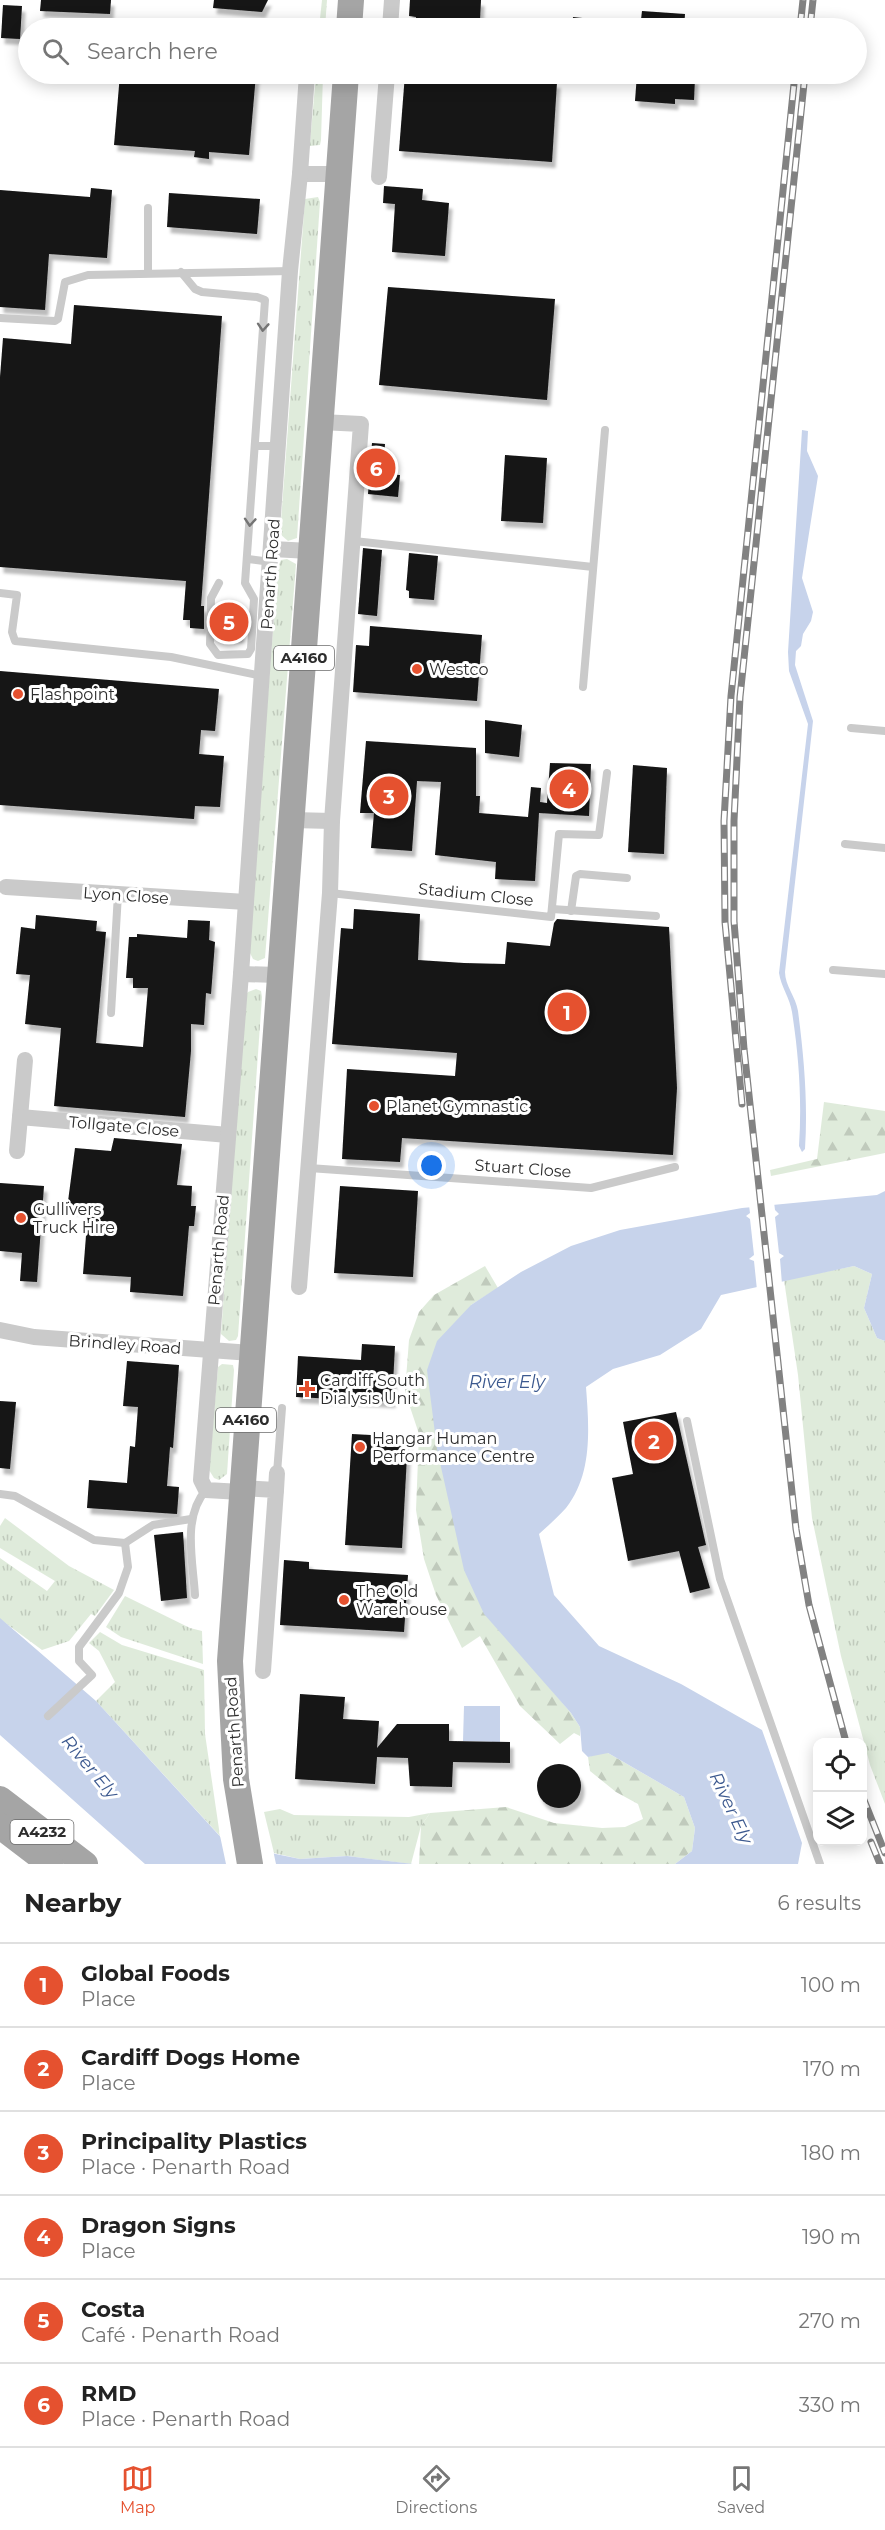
<!DOCTYPE html>
<meta charset="utf-8">
<style>
:root{--surface:#fff;--page:#f2f2f2;--text:#222;--muted:#767676;--line:#e0e0e0;--accent:#e5512f}
body{margin:0;font-family:Montserrat,sans-serif;background:var(--page);color:var(--text)}
.controls{position:absolute;right:18px;bottom:18px;display:grid;overflow:hidden;border-radius:12px;box-shadow:0 3px 15px #0003}
.controls button{width:54px;height:54px;display:grid;place-items:center;padding:0;border:0;border-bottom:2px solid var(--line);background:var(--surface);color:var(--text);font:30px sans-serif}
.you{position:absolute;left:432px;top:1166px;width:21px;height:21px;margin:-15px;border:4px solid #fff;border-radius:50%;background:#1a73e8;box-shadow:0 0 0 9px #1a73e833}
.badge{display:grid;place-items:center;width:39px;height:39px;border-radius:50%;background:var(--accent);color:#fff;font-size:20px;font-weight:700}
.pin{position:absolute;translate:-50% -50%;border:3px solid #fff;box-shadow:0 2px 6px #0006}
.list{margin:0;padding:0;list-style:none}
h2{display:flex;justify-content:space-between;align-items:center;height:78px;margin:0;padding:0 24px;font-size:26px}
h2 small{font-size:20px;font-weight:400;color:var(--muted)}
.list li{display:grid;grid-template-columns:39px 1fr auto;gap:18px;align-items:center;box-sizing:border-box;height:84px;padding:0 24px;border-top:2px solid var(--line)}
.list b{display:block;font-size:22px;white-space:nowrap}
.list p{margin:0;font-size:20px;white-space:nowrap;color:var(--muted)}
.list em{font-size:20px;font-style:normal;color:var(--muted)}
.icon{flex:none;width:33px;height:33px;fill:none;stroke:currentColor;stroke-width:2;stroke-linecap:round;stroke-linejoin:round}
.map{position:relative;flex:none;width:885px;height:1864px;overflow:hidden}
.search{position:absolute;background:var(--surface);box-shadow:0 3px 15px #0003;left:18px;right:18px;top:18px;height:66px;display:flex;align-items:center;gap:15px;box-sizing:border-box;padding:0 21px;border-radius:33px;color:var(--muted);font-size:22px}
.sheet{height:582px;background:var(--surface)}
nav{display:flex;justify-content:space-around;align-items:center;box-sizing:border-box;height:84px;border-top:2px solid var(--line);background:var(--surface);font-size:16px;color:var(--muted)}
nav a{display:grid;justify-items:center;gap:3px}
nav .on{color:var(--accent)}
.map>svg:first-child{display:block}
</style>
<div class="map">
<svg width="885" height="1864" viewBox="0 0 885 1864">
<defs>
<pattern id="grass-tufts" width="24" height="20" patternUnits="userSpaceOnUse" patternTransform="scale(1.5)"><rect width="24" height="20" fill="#dfebdb"/><path d="M3 7l-1-3M5 7V3M7 7l1-3M15 17l-1-3M17 17v-4M19 17l1-3" fill="none" stroke="#c0cabc"/></pattern>
<pattern id="forest-firs" width="22" height="20" patternUnits="userSpaceOnUse" patternTransform="scale(1.5)"><rect width="22" height="20" fill="#dfebdb"/><path d="M5 1l3.5 6h-7zM16 11l3.5 6h-7z" fill="#c0cabc"/></pattern>
<filter id="shadow"><feDropShadow dx="3.5" dy="6" stdDeviation="1.5" flood-color="#0004"/></filter>
</defs>
<rect width="100%" height="100%" fill="#fff"/>
<g fill="url(#grass-tufts)">
<path d="M322 0H327L325 28H319Z"/>
<path d="M316 74H323L321 140 320 145 310 146V143Z"/>
<path d="M318 197 320 202 297 538 288 541 280 534 305 199Z"/>
<path d="M287 559 296 564 265 958 258 961 253 959 248 949 278 567 281 560Z"/>
<path d="M256 989 261 991 262 997 238 1336 236 1340 229 1341 221 1334 245 996 248 992Z"/>
<path d="M854 1266 872 1274 864 1308 877 1338 885 1341V1804L870 1765 841 1656 812 1518 798 1375 784 1280Z"/>
<path d="M222 1364 233 1365 234 1370 227 1474 219 1480 214 1478 209 1470 218 1367Z"/>
<path d="M5 1518 69 1566 114 1590 95 1616 91 1614 69 1641 42 1650 0 1619V1558L47 1591 55 1581 0 1548V1526Z"/>
<path d="M125 1596 190 1628 202 1631 203 1664 121 1637 106 1627Z"/>
<path d="M100 1632 122 1645 204 1670 205 1734 220 1836 96 1701 115 1682 99 1651 89 1643Z"/>
<path d="M280 1809 294 1815 409 1817 430 1813 421 1826 411 1864 347 1856 300 1859 274 1853 264 1812Z"/>
</g>
<g fill="url(#forest-firs)">
<path d="M824 1102 885 1111V1153L771 1176 770 1170 817 1159Z"/>
<path d="M485 1266 498 1288 471 1305 549 1687 571 1713 580 1727V1736L574 1733 560 1744 520 1706 480 1636 462 1648 436 1595 424 1559 416 1510 419 1434 405 1392 409 1340 419 1312 434 1295Z"/>
<path d="M600 1753H608L684 1797 695 1828 692 1851 675 1864H419L421 1826 430 1813 506 1807 554 1823 602 1828 625 1827 643 1819 638 1804 616 1792 590 1771 588 1757Z"/>
</g>
<g fill="#c7d3eb">
<path d="M802 430 808 431 807 451 818 476 802 578 813 612 811 621 803 634 801 646 796 651 795 665 813 721 785 972C785 986 796 997 798 1011 804 1057 808 1103 805 1149L802 1152 799 1146C802 1101 799 1057 792 1012 790 998 781 987 779 973L808 724 789 671 788 652Z"/>
<path d="M885 1191V1341L877 1338 864 1308 872 1274 854 1266 721 1295 701 1329 660 1355 613 1369 586 1387C589 1427 593 1474 566 1508 558 1517 548 1526 539 1534L554 1595 599 1646 681 1684 762 1730 802 1843 798 1864H675L692 1851 695 1828 684 1797 608 1753 588 1757 582 1751 580 1727 571 1713 484 1614 464 1570 437 1449 427 1370 437 1341 471 1305 521 1272 571 1246 620 1230 742 1208 877 1195Z"/>
<path d="M0 1618 96 1701 227 1844 300 1859 347 1856 413 1864H145L0 1735Z"/>
<path d="M464 1706H500V1742L463 1741Z"/>
</g>
<g fill="#fff">
<path d="M774 1202 775 1210 779 1214 775 1217 779 1253 784 1256 780 1259 782 1284 757 1290 754 1261 749 1259 754 1255 750 1219 746 1216 750 1213 749 1205Z"/>
<path d="M219 1831 228 1841 273 1850 276 1864H226Z"/>
</g>
<g fill="#141414" filter="url(#shadow)">
<path d="M41 0H111L110 14 40 11Z"/>
<path d="M214 0H268L262 12 213 8Z"/>
<path d="M410 0H481L480 20 472 19 471 28H416V17L409 16Z"/>
<path d="M3 5 22 6 20 39 1 38Z"/>
<path d="M642 11 685 14 684 28H640Z"/>
<path d="M573 17 611 21V28H572Z"/>
<path d="M120 74H256L249 155 209 152V159L194 157 195 151 114 145Z"/>
<path d="M405 74 557 82 552 162 399 151Z"/>
<path d="M637 74H680V76L695 78 694 100 675 99V104L635 101Z"/>
<path d="M384 186 423 189 422 200 449 203 445 256 392 252 395 204 383 203Z"/>
<path d="M91 188 112 190 107 258 49 254 45 310 0 307V190L90 197Z"/>
<path d="M169 193 260 199 257 234 167 227Z"/>
<path d="M388 287 555 299 547 400 379 385Z"/>
<path d="M74 305 222 316 201 606H204V629L190 628V620H183L186 581 0 567V377L3 338 71 344Z"/>
<path d="M372 443 385 444 383 474 400 475 398 497 368 494Z"/>
<path d="M505 455 547 458 543 523 501 521Z"/>
<path d="M363 548 382 550 377 616 358 614Z"/>
<path d="M409 553 438 556 434 600 409 598V591L406 590Z"/>
<path d="M217 607 242 608 240 637 217 636Z"/>
<path d="M370 626 482 635 477 701 353 692 356 645 369 646Z"/>
<path d="M0 671 219 689 215 731 201 730 199 754 224 756 220 807 195 806 194 819 0 805Z"/>
<path d="M485 720 522 725 519 757 485 753Z"/>
<path d="M366 741 476 748V796H480L479 813 528 817 531 787 541 788 540 802 547 803 550 763 591 764 589 816 539 813 535 881 495 879 496 862 435 855 441 782 417 781 412 851 371 848 374 813H360Z"/>
<path d="M633 765 667 768 664 854 628 852Z"/>
<path d="M354 909 420 914 418 960 464 963 505 964 507 942 550 946 554 923 557 919 669 927 677 1088 673 1155 402 1138 400 1162 342 1159 347 1069 455 1076 457 1053 332 1044 341 928 353 929Z"/>
<path d="M36 915 97 921 96 931 106 932 96 1043 143 1047 148 988H133V978H126L129 937H137V934L187 938 188 920 210 921 209 940 215 942 211 994 206 993 204 1025 191 1024V1051L185 1117 54 1106 61 1028 25 1024 30 975 16 974 21 927 35 929Z"/>
<path d="M114 1138 182 1144 177 1185 192 1186 191 1206H196L194 1226H189L183 1296 130 1292 131 1277 83 1274 88 1210 67 1209 75 1148 111 1151Z"/>
<path d="M0 1183 44 1186 37 1282 20 1281 22 1253 0 1251Z"/>
<path d="M340 1186 418 1191 413 1277 334 1273Z"/>
<path d="M362 1344 395 1346 392 1402 296 1397 298 1356 361 1360Z"/>
<path d="M127 1361 179 1365 173 1448 170 1447 167 1486 179 1487 177 1514 87 1508 89 1480 127 1483 130 1446 135 1447 138 1407 123 1406Z"/>
<path d="M0 1401 16 1402 10 1469 0 1468Z"/>
<path d="M676 1412 706 1545 698 1547 710 1588 690 1593 679 1551 628 1561 612 1478 633 1474 623 1422Z"/>
<path d="M352 1434 408 1437 402 1548 345 1545Z"/>
<path d="M183 1532 187 1598 161 1601 154 1535Z"/>
<path d="M284 1560 309 1562V1569L408 1575 404 1632 280 1625Z"/>
<path d="M300 1694 345 1697 343 1719 379 1721 377 1748 397 1724H449V1741L510 1742V1763L453 1762 452 1787 410 1786 408 1758 377 1757 375 1784 295 1779Z"/>
<circle cx="559" cy="1786" r="22"/>
</g>
<g fill="none" stroke-linecap="round" stroke-linejoin="round">
<g stroke="#cacaca" stroke-width="8">
<path d="M148 208V273"/>
<path d="M181 272 195 289 202 292 257 297 265 300 245 583 254 599 251 649 248 654 218 655 210 644 211 598 219 583"/>
<path d="M0 318 55 321 58 319 65 282 88 275 290 271"/>
<path d="M255 446H279"/>
<path d="M354 541 593 567"/>
<path d="M248 559 271 562"/>
<path d="M0 593 17 595 12 632 15 641 171 657 262 676"/>
<path d="M583 687 605 430"/>
<path d="M851 728 885 731"/>
<path d="M845 844 885 848"/>
<path d="M330 893 551 917 559 834 599 835 607 773"/>
<path d="M552 909 656 916"/>
<path d="M571 911 576 876 580 874 627 878"/>
<path d="M833 970 885 974"/>
<path d="M111 1013 118 894"/>
<path d="M309 1168 591 1188 675 1167"/>
<path d="M687 1421 720 1579 820 1864"/>
<path d="M277 1473 282 1408"/>
<path d="M0 1494 15 1496 94 1540 125 1543 153 1525 191 1519"/>
<path d="M195 1595C193 1561 182 1517 206 1490"/>
<path d="M48 1716 92 1675 79 1661V1647L119 1593 128 1567 125 1543"/>
</g>
<g stroke="#cacaca" stroke-width="16">
<path d="M390 28 392 0"/>
<path d="M300 174H339"/>
<path d="M379 177 387 74"/>
<path d="M272 549 310 551"/>
<path d="M292 820 332 821"/>
<path d="M6 887 246 902"/>
<path d="M241 974 278 975"/>
<path d="M20 1117 25 1060"/>
<path d="M17 1151 20 1117 228 1135"/>
<path d="M299 1287 330 893 332 821 361 424 321 422"/>
<path d="M0 1330 34 1337 251 1353"/>
<path d="M241 1488 276 1490 263 1671"/>
<path d="M276 1490 277 1473"/>
<path d="M241 1492 206 1490 201 1480 241 974 290 271 300 174 307 74"/>
</g>
<g stroke="#a5a5a5" stroke-width="26">
<path d="M349 28 351 0"/>
<path d="M0 1799 85 1864"/>
<path d="M0 1826 50 1864"/>
<path d="M250 1864 236 1779 230 1661 346 74"/>
</g>
<defs>
<g id="rail">
<path d="M800 28 803 0"/>
<path d="M810 28 813 0"/>
<path d="M805 74 740 697 734 821V921L744 1049 796 1529 809 1605 846 1742"/>
<path d="M742 1104 725 922 724 821 731 696 795 74"/>
<path d="M862 1795 885 1853"/>
<path d="M871 1842 880 1864"/>
</g>
</defs>
<use href="#rail" stroke="#828282" stroke-width="7"/>
<use href="#rail" stroke="#fff" stroke-width="4.5" stroke-dasharray="14" stroke-linecap="butt"/>
</g>
<defs><path id="oneway-chevron" d="M-2-3.5L2.5 0L-2 3.5" fill="none" stroke-width="1.6" stroke-linecap="round" stroke-linejoin="round" transform="scale(1.5)"/></defs>
<g stroke="#747474">
<use href="#oneway-chevron" transform="translate(263 327) rotate(94)"/>
<use href="#oneway-chevron" transform="translate(250 522) rotate(94)"/>
</g>
<g fill="#e5512f" stroke="#fff" stroke-width="2">
<circle cx="417" cy="669" r="6"/>
<circle cx="18" cy="694" r="6"/>
<circle cx="374" cy="1106" r="6"/>
<circle cx="21" cy="1218" r="6"/>
<path d="M304 1380h6v6h6v6h-6v6h-6v-6h-6v-6h6z"/>
<circle cx="360" cy="1447" r="6"/>
<circle cx="344" cy="1600" r="6"/>
</g>
<g text-anchor="middle" stroke-width="6" stroke-linejoin="round" paint-order="stroke">
<g fill="#fff" stroke="#6c6c6c" stroke-width="1.5">
<rect x="274" y="646" width="60" height="24" rx="4.5"/>
<rect x="216" y="1408" width="60" height="24" rx="4.5"/>
<rect x="10.5" y="1820" width="63" height="24" rx="4.5"/>
</g>
<g font-size="15" font-weight="bold" fill="#2d2d2d">
<text x="304" y="663">A4160</text>
<text x="246" y="1425">A4160</text>
<text x="42" y="1837">A4232</text>
</g>
<g font-size="16" fill="#2d2d2d" stroke="#fff">
<text transform="translate(270 574) rotate(-86)" y="6">Penarth Road</text>
<text transform="translate(476 894) rotate(6)" y="6">Stadium Close</text>
<text transform="translate(126 895) rotate(4)" y="6">Lyon Close</text>
<text transform="translate(124 1126) rotate(5)" y="6">Tollgate Close</text>
<text transform="translate(523 1168) rotate(4)" y="6">Stuart Close</text>
<text transform="translate(218 1250) rotate(-85)" y="6">Penarth Road</text>
<text transform="translate(125 1344) rotate(4)" y="6">Brindley Road</text>
<text transform="translate(234 1732) rotate(-94)" y="6">Penarth Road</text>
</g>
<g font-size="16" fill="#2d2d2d" stroke="#fff" text-anchor="start">
<text x="429" y="675">Westco</text>
<text x="30" y="700">Flashpoint</text>
<text x="386" y="1112">Planet Gymnastic</text>
<text x="33" y="1215">Gullivers<tspan x="33" dy="18">Truck Hire</tspan></text>
<text x="320" y="1386">Cardiff South<tspan x="320" dy="18">Dialysis Unit</tspan></text>
<text x="372" y="1444">Hangar Human<tspan x="372" dy="18">Performance Centre</tspan></text>
<text x="356" y="1597">The Old<tspan x="356" dy="18">Warehouse</tspan></text>
</g>
<g font-size="18" font-style="italic" fill="#3c598f" stroke="#fff">
<text x="507" y="1388">River Ely</text>
<text transform="translate(90 1767) rotate(50)" y="6">River Ely</text>
<text transform="translate(731 1808) rotate(65)" y="6">River Ely</text>
</g>
</g>
</svg>
<div class="controls">
<button><svg class="icon" aria-label="locate" viewBox="0 0 24 24"><circle cx="12" cy="12" r="6"/><path d="M12 2v4M12 18v4M2 12h4M18 12h4"/></svg></button>
<button><svg class="icon" aria-label="layers" viewBox="0 0 24 24"><path d="M12 4l9 5-9 5-9-5zM3 14l9 5 9-5"/></svg></button>
</div>
<div class="you"></div>
<div class="pin badge" style="left:567px;top:1012px">1</div>
<div class="pin badge" style="left:654px;top:1441px">2</div>
<div class="pin badge" style="left:389px;top:796px">3</div>
<div class="pin badge" style="left:569px;top:789px">4</div>
<div class="pin badge" style="left:229px;top:622px">5</div>
<div class="pin badge" style="left:376px;top:468px">6</div>
<div class="search"><svg class="icon" aria-label="search" viewBox="0 0 24 24"><circle cx="10" cy="10" r="6"/><path d="M15 15l6 6"/></svg>Search here</div>
</div>
<section class="sheet">
<h2>Nearby<small>6 results</small></h2>
<ul class="list">
<li><span class="badge">1</span><div><b>Global Foods</b><p>Place</p></div><em>100 m</em></li>
<li><span class="badge">2</span><div><b>Cardiff Dogs Home</b><p>Place</p></div><em>170 m</em></li>
<li><span class="badge">3</span><div><b>Principality Plastics</b><p>Place · Penarth Road</p></div><em>180 m</em></li>
<li><span class="badge">4</span><div><b>Dragon Signs</b><p>Place</p></div><em>190 m</em></li>
<li><span class="badge">5</span><div><b>Costa</b><p>Café · Penarth Road</p></div><em>270 m</em></li>
<li><span class="badge">6</span><div><b>RMD</b><p>Place · Penarth Road</p></div><em>330 m</em></li>
</ul>
</section>
<nav>
<a class="on"><svg class="icon" aria-label="map" viewBox="0 0 24 24"><path d="M3 6l6-2 6 2 6-2v14l-6 2-6-2-6 2zM9 4v14M15 6v14"/></svg>Map</a>
<a><svg class="icon" aria-label="directions" viewBox="0 0 24 24"><path d="M12 3l9 9-9 9-9-9zM9 14v-3h6M13 9l2 2-2 2"/></svg>Directions</a>
<a><svg class="icon" aria-label="saved" viewBox="0 0 24 24"><path d="M7 4h10v16l-5-4-5 4z"/></svg>Saved</a>
</nav>
